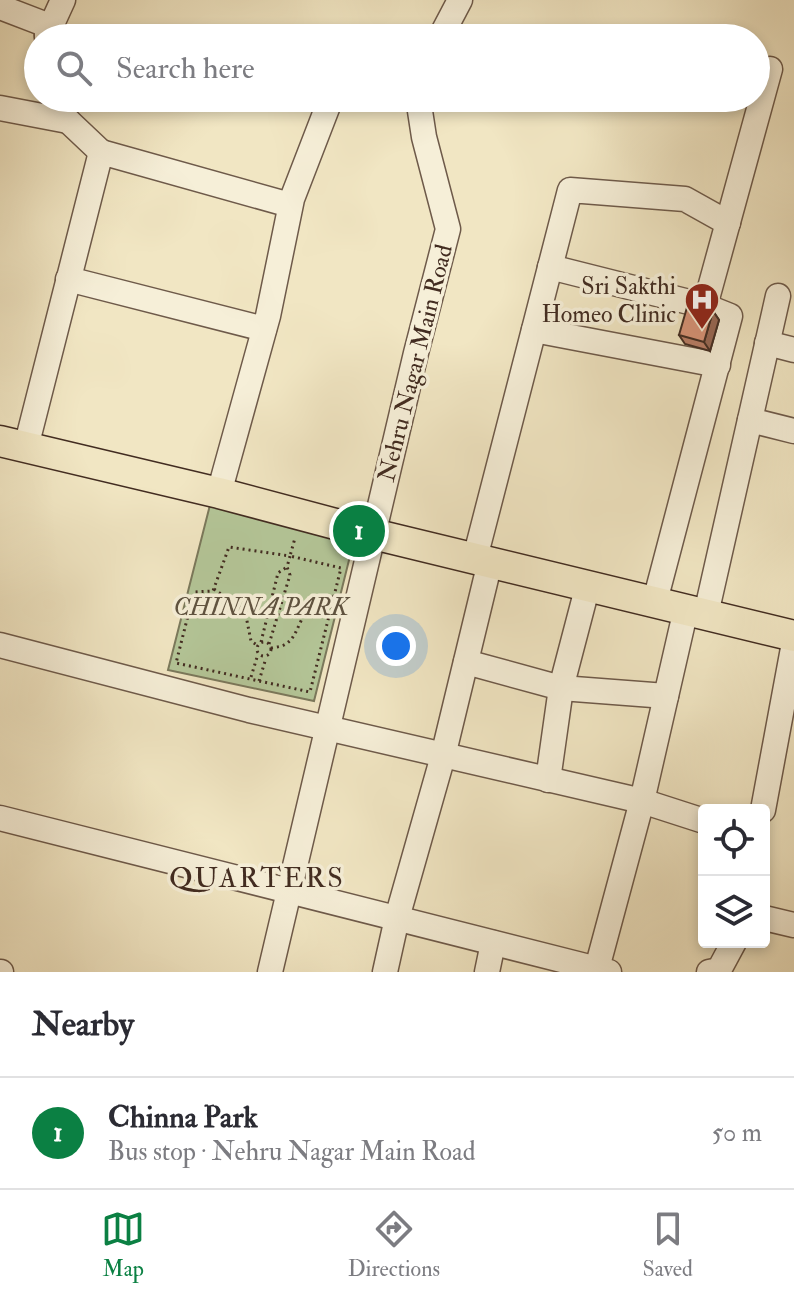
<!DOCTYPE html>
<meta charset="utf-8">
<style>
:root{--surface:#fff;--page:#f7f7f7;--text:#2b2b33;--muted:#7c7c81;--line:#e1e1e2;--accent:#0b8043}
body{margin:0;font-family:"IM FELL Double Pica",serif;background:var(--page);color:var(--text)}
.controls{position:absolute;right:24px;bottom:24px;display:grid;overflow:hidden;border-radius:8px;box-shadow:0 4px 12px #0003}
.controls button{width:72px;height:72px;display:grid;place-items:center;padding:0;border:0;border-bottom:2px solid var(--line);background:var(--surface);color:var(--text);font:40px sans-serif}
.you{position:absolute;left:396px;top:646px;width:28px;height:28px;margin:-20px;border:6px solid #fff;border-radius:50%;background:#1a73e8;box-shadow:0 0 0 12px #1a73e833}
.badge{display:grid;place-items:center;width:52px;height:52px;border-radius:50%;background:var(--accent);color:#fff;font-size:26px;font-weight:700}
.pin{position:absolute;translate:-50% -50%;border:4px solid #fff;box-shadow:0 2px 8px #0006}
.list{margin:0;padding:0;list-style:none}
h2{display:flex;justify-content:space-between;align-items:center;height:104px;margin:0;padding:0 32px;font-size:34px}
h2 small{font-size:26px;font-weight:400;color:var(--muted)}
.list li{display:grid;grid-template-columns:52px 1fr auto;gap:24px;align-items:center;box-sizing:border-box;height:112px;padding:0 32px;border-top:2px solid var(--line)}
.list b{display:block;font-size:30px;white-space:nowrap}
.list p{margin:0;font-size:26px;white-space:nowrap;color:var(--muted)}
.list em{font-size:26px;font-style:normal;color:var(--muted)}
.icon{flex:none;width:44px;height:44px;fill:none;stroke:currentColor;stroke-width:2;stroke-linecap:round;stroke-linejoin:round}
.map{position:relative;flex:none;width:794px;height:972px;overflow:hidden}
.search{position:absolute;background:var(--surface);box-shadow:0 4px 12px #0003;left:24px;right:24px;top:24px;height:88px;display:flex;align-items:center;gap:20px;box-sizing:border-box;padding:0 28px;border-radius:44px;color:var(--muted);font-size:30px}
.sheet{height:216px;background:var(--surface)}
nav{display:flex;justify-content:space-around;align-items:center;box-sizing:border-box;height:112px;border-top:2px solid var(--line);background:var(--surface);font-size:22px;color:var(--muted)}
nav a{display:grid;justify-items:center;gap:4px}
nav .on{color:var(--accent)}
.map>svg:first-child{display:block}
</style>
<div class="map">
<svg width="794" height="972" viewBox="0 0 794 972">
<rect width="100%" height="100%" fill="#f1e6c3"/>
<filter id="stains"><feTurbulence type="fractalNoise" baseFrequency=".0025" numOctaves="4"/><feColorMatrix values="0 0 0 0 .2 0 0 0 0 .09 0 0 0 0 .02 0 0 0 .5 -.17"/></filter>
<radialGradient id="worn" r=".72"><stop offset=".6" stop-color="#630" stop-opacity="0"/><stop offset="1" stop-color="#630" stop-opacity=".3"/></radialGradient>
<path fill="#b4c698" stroke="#7b795c" stroke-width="2" d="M210 505 353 544 314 701 168 670Z"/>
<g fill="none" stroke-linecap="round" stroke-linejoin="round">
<defs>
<g id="minor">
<path d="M0 7 47 25V38"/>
<path d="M47 35 63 0"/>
<path d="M440 38 460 0"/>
<path d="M54 98 64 117 101 152"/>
<path d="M0 108 68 121"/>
<path d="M550 267 705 306"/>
<path d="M68 279 264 329"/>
<path d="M534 330 718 365"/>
<path d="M767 343 794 350"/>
<path d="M750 420 794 431"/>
<path d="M26 447 101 152 290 205"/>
<path d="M219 493 268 316 292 199 331 98"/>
<path d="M475 558 570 190 685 199 728 223"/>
<path d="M655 601 730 316 705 306 770 69"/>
<path d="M706 614 778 296"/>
<path d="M0 645 249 710 642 801 704 821"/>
<path d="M466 662 561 688 666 696"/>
<path d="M548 780 561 688 588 585"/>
<path d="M763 810 794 643"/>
<path d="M0 818 609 972"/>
<path d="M764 918 794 925"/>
<path d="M0 972H1"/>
<path d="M270 972 416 353 448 229 424 137 418 98"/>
<path d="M385 972 397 918 443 756 490 562"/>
<path d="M487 972 493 943"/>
<path d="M596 972 642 801 686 609"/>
<path d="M709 972 719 970 734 942"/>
</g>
<path id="major" d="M0 441 219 493 373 534 794 636"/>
</defs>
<use href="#minor" stroke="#6e5a4a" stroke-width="27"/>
<use href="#major" stroke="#422c21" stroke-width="33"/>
<g stroke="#422c21" stroke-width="3" stroke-dasharray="2 4" stroke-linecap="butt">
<path d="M214 589 245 611 251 641 257 645"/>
<circle cx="264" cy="649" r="7"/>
<path d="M261 642 278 573 287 567"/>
<path d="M269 644 290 575 287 567 290 556 229 547 213 591 194 592 176 663 310 692 341 568 290 556 295 538"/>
<path d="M271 648C275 647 280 647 284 645 304 635 294 604 334 597"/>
<path d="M251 677 258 654"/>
<path d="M259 681 266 658"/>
</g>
<use href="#minor" stroke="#f6efd8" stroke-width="24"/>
<use href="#major" stroke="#f1e6c3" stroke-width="30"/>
</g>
<path fill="#ba7e66" stroke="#422c21" stroke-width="2" d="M713 311 719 320 710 351 685 344 679 335Z"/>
<path fill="#976753" stroke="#422c21" stroke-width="2" d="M713 311 719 320 710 351 704 342Z"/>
<path fill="#d89377" stroke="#422c21" stroke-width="2" d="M688 304 713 311 704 342 679 335Z"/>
<defs>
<symbol id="hospital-pin" viewBox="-11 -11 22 30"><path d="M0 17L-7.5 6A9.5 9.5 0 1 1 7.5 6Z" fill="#8f2418" stroke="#f6efd8"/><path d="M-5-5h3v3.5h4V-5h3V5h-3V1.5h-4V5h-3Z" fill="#fff"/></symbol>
</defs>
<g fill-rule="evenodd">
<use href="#hospital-pin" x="682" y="280" width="40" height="54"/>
</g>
<g text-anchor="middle" stroke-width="7" stroke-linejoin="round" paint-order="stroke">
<g font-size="24" fill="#422c21" stroke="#f6efd8" text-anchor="end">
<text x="676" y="294">Sri Sakthi<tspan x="676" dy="28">Homeo Clinic</tspan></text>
</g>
<g font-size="24" fill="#422c21" stroke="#f6efd8">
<text transform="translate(415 363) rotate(-76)" y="8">Nehru Nagar Main Road</text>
</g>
<g font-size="24" font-style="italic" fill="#5e523f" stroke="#f6efd8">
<text x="261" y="615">CHINNA PARK</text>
</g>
<g font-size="28" letter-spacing="2" fill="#422c21" stroke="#f6efd8">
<text x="257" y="887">QUARTERS</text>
</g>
</g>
<rect width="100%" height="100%" filter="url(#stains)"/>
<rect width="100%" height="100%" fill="url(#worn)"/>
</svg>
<div class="controls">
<button><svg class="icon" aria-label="locate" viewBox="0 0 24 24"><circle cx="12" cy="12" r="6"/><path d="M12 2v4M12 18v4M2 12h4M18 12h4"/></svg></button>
<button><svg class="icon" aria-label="layers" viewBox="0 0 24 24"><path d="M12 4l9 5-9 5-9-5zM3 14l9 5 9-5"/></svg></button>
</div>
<div class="you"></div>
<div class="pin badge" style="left:359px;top:531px">1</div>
<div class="search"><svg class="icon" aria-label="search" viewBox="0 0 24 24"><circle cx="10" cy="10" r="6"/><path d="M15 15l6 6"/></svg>Search here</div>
</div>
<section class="sheet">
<h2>Nearby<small></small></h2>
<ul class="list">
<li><span class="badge">1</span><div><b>Chinna Park</b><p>Bus stop · Nehru Nagar Main Road</p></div><em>50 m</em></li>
</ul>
</section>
<nav>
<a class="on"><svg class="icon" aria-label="map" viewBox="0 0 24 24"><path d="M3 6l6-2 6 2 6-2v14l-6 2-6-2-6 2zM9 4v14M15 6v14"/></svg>Map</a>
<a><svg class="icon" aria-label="directions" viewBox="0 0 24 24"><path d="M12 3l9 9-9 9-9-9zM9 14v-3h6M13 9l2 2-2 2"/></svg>Directions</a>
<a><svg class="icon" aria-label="saved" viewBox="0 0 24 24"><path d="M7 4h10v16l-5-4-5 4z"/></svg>Saved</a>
</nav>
